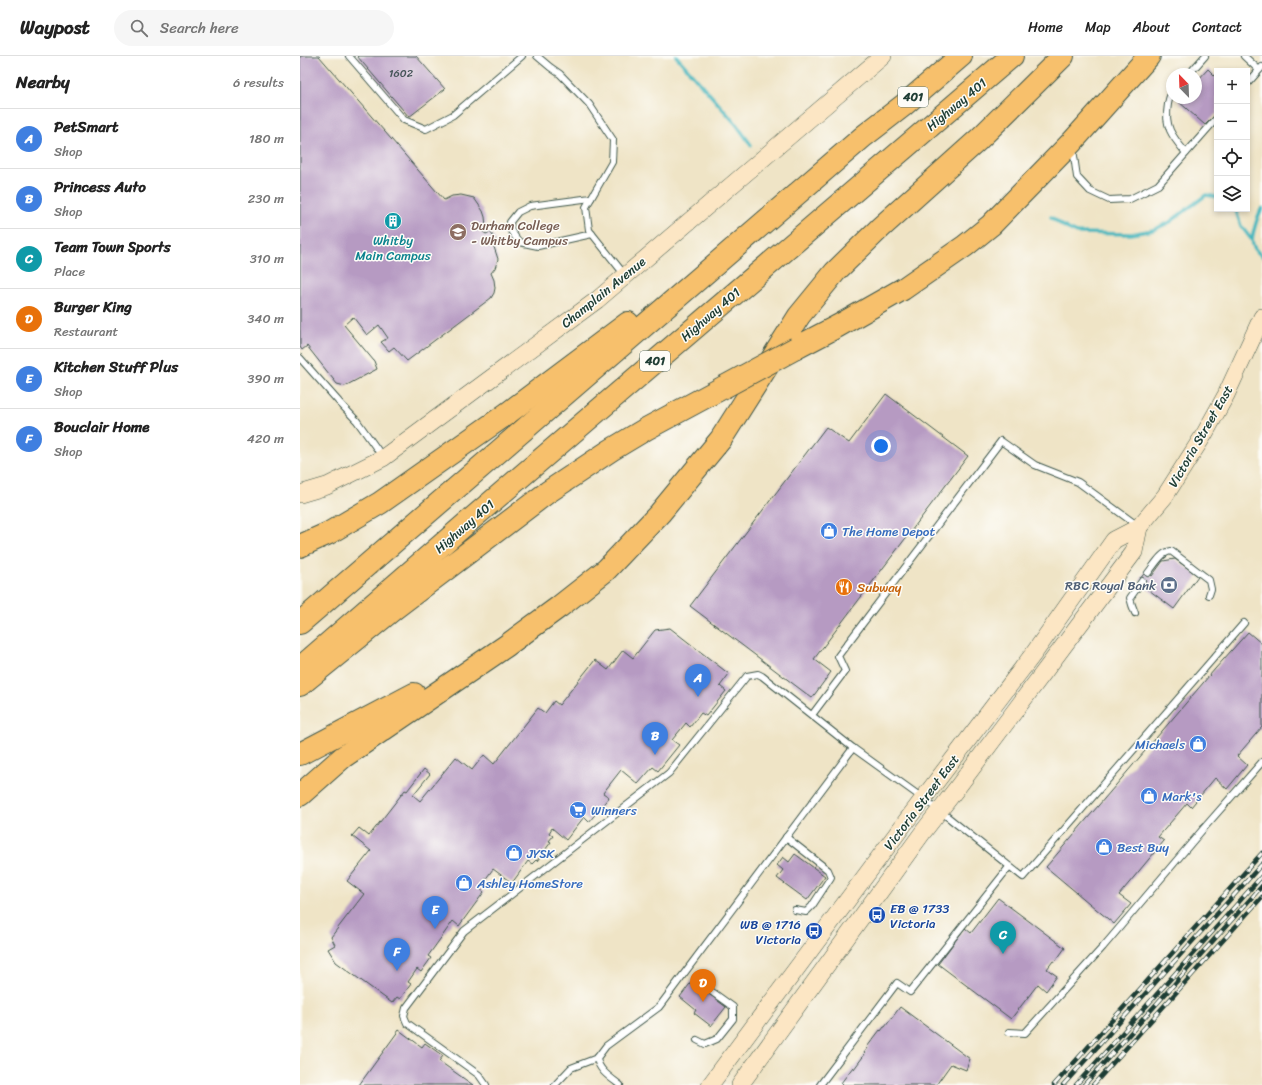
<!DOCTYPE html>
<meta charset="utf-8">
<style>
:root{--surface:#fff;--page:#f6f6f6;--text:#222;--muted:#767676;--line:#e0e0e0;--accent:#111827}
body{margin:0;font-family:Sriracha,sans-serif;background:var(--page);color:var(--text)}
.controls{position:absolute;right:12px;top:12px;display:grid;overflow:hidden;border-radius:0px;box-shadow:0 2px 6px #0003}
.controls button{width:36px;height:36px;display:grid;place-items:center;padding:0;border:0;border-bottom:1px solid var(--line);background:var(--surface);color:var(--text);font:20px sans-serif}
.compass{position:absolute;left:866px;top:12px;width:36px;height:36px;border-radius:50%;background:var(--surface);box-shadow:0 2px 6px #0003;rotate:337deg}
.you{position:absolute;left:581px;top:390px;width:14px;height:14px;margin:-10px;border:3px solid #fff;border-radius:50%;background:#1a73e8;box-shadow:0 0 0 6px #1a73e833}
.badge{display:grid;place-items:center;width:26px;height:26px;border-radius:50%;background:var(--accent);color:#fff;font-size:13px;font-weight:700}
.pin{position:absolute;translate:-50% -33px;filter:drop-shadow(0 1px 2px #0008)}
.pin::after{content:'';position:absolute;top:21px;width:14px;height:12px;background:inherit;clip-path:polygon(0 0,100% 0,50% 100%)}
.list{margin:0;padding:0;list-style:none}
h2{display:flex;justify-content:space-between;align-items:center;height:52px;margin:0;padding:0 16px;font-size:17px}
h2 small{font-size:13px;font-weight:400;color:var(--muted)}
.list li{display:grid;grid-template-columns:26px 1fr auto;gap:12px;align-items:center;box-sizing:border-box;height:60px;padding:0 16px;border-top:1px solid var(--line)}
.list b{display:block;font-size:15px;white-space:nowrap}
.list p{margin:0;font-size:13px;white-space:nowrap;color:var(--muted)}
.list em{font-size:13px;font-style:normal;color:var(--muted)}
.icon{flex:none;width:22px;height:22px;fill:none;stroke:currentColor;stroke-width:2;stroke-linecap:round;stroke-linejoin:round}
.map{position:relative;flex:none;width:962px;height:1029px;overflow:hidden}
header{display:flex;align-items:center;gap:24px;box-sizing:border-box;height:56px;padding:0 20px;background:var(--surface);border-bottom:1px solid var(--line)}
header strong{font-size:19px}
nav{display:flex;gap:22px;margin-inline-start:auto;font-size:14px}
.search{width:280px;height:36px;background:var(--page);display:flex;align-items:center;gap:10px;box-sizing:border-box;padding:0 14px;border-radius:22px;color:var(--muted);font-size:15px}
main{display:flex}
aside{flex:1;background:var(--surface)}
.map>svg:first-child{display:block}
</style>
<header>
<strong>Waypost</strong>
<div class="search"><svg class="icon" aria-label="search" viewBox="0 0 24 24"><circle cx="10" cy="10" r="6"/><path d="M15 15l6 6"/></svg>Search here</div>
<nav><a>Home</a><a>Map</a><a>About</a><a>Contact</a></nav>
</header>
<main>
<aside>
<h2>Nearby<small>6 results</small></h2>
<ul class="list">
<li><span class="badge" style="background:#3f7fe0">A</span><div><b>PetSmart</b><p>Shop</p></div><em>180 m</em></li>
<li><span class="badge" style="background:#3f7fe0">B</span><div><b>Princess Auto</b><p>Shop</p></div><em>230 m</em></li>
<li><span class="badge" style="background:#0f9aa8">C</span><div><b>Team Town Sports</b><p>Place</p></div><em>310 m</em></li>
<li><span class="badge" style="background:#e8710a">D</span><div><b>Burger King</b><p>Restaurant</p></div><em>340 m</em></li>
<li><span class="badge" style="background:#3f7fe0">E</span><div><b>Kitchen Stuff Plus</b><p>Shop</p></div><em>390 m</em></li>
<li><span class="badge" style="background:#3f7fe0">F</span><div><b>Bouclair Home</b><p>Shop</p></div><em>420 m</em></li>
</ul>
</aside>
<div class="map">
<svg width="962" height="1029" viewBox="0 0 962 1029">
<rect width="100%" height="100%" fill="#fdfcf7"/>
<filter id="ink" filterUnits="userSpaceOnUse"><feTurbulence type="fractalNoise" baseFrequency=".025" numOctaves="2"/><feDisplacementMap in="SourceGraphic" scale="8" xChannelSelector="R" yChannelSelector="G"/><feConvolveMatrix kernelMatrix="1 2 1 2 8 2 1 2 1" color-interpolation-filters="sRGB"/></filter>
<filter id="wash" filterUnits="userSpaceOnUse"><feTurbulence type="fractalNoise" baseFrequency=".012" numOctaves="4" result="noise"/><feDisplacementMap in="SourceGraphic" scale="16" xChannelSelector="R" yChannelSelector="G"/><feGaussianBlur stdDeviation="0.9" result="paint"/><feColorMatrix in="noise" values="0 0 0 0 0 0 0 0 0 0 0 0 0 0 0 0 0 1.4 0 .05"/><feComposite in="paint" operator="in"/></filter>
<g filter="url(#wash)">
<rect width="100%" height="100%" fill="#efe4c6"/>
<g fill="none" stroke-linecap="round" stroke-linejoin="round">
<g stroke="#49b8bf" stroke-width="3.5">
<path d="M376 0 436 68 451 89"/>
<path d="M962 152C959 157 958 161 956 167 952 181 948 189 962 200"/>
<path d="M933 153 936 155 941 170 951 183"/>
<path d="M751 161 766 172 777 177 831 178 853 174 870 166 906 139 917 141"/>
</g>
</g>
<g id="blocks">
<g fill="#b69ac2">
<path d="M0 0H19L144 144 152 140 161 139 174 142 183 155 185 161 186 170 182 175 186 178 190 176 196 184 193 188 198 203 195 212 191 217 194 224 195 232 194 237 191 242 107 305 94 291 89 295 81 286 88 282 79 269 67 279 53 261 44 269 74 305 77 313 45 330 37 328 7 290 2 294 0 291Z"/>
<path d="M57 0H116L145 33 109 61Z"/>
<path d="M908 13 917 22V57L905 69 878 45 881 42H896V26Z"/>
<path d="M586 338 668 400 514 603 531 616 512 642 390 550 526 371 549 387Z"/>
<path d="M875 503 898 520 874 553 845 531 847 528 840 523 846 515 852 520 863 505Z"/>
<path d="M370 572 429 618 420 630 426 635 406 660 401 657 390 671 386 667 372 684 379 689 358 715 353 711 338 728 321 714 303 737 309 741 289 766 284 761 266 784 252 772 249 777 253 780 249 785 251 786 237 805 236 804 232 808 228 805 212 827 193 813 179 832 184 836 159 870 153 865 128 900 131 902 121 916 117 913 108 926 111 928 100 943 97 941 92 947 36 906 28 893 35 889 31 881 64 838 47 825 71 795 52 780 59 772 69 780 105 734 107 735 124 713 130 718 113 739 120 745 156 701 172 714 184 699 194 708 238 652 245 657 254 645 259 649 295 604 308 614 323 594 333 602 355 574Z"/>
<path d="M948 576 962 588V671L937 700 947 709 927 733 915 722 891 751 887 747 858 781 864 785 819 839 831 848 814 868 746 811 915 613Z"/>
<path d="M495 798 525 820 507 844 477 822 483 814 477 809 483 801 489 806Z"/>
<path d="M698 842 765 892 755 906 753 905 747 913 757 920 746 935 738 928 711 963 638 908 665 872 671 877Z"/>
<path d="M392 925 426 951 411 970 394 957 396 954 380 941Z"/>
<path d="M600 951 670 1003 666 1014 651 1008 636 1029H542L543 1028 541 1027 553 1011 554 1013 565 998 564 997 568 992 567 991 580 974 581 975 584 971H585Z"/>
<path d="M99 974 122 991 125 987 143 1000 139 1005 173 1029H59Z"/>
</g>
</g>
</g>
<g filter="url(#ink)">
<use href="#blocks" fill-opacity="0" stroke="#3e564a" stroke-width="1"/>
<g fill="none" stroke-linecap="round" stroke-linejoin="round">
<defs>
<g id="lane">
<path d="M49 0 104 64 126 73 153 59 222 0"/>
<path d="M237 0 250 11 260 18 289 48 313 84 312 106 286 151 289 174 324 218"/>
<path d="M944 0 959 14"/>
<path d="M889 18 905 0"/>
<path d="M947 28 962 11"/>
<path d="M872 37C869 40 869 44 868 48 864 71 872 80 886 97"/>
<path d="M773 93 777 121 790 135 809 144 830 143 858 129 917 62"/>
<path d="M291 142 230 150 218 156 210 166 211 175 219 186 238 190 292 178"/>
<path d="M0 302 39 346 57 365 82 400"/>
<path d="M848 517C854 510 861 496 871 495L909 524 911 533 909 539"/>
<path d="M835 557 832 549 830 542 842 525"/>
<path d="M512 659 545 615 538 600 701 385 735 409 778 426 838 470"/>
<path d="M486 781 528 814 531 821 512 850 506 856 495 854"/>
<path d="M397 925 433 951V963L417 983 405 988 397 984"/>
<path d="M709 976 725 977 803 891 904 772 962 706"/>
<path d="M297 1002 306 990 359 951 553 692 639 754 723 821 944 567"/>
<path d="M186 1029 179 1019 107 967 104 960 106 952 164 875 369 717 447 620 458 618 462 620 553 692"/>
<path d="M255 1029 271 1012 297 1002C298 1014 311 1022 320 1029"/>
<path d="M520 1029 597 927 610 936 709 811"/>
</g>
<g id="secondary">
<path d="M0 438 27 430 83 402 297 244 583 0"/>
<path d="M410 1029 607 764 734 597 814 484 839 471 865 440 905 377 926 339 962 261"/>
<path d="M440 1029 623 776 657 732 834 496 839 471"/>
</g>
<g id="highway">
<path d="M496 292 538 270 603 233 665 190 691 169 772 86 849 0"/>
<path d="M0 490 29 477 80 447 208 357 328 267"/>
<path d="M0 567 564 80 604 49 661 0"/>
<path d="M0 612 168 466 712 0"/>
<path d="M0 629 95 552 248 436 311 394 346 373 424 331"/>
<path d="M0 698 114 638"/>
<path d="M0 739 43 701 206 590 259 551 306 514 360 457 421 383 499 260 535 216 579 173 678 84 763 0"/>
</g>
</defs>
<use href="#lane" stroke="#3e564a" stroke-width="8"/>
<use href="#secondary" stroke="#3e564a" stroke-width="18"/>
<use href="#highway" stroke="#3e564a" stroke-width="24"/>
<use href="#lane" stroke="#fff" stroke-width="6"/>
<use href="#secondary" stroke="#fce6c4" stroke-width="17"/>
<use href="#highway" stroke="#f7c06c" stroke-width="22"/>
<defs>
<g id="rail">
<path d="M754 1029 962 797"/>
<path d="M763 1029 962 808"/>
<path d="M776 1029 962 820"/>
<path d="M784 1029 962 830"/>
<path d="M793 1029 962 841"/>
</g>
</defs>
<use href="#rail" stroke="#1f3d34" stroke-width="4.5"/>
<use href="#rail" stroke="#fdfcf7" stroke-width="3" stroke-dasharray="9" stroke-linecap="butt"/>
<defs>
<path id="highway-bridge" d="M424 331 496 292"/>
</defs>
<use href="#highway-bridge" stroke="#3e564a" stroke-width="24" stroke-linecap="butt"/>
<use href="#highway-bridge" stroke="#f7c06c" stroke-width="22"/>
</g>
</g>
<defs>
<symbol id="building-disc" viewBox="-11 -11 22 22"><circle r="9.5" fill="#0f9aa8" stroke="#fdfcf7"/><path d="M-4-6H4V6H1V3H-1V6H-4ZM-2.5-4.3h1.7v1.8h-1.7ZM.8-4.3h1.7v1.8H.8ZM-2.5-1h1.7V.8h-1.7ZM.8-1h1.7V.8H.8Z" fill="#fff"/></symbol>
<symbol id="university-disc" viewBox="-11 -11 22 22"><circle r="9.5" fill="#8d6e63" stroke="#fdfcf7"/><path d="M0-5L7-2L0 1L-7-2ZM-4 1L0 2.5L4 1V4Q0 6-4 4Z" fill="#fff"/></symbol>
<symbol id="shop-disc" viewBox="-11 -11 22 22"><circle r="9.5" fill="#3f7fe0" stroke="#fdfcf7"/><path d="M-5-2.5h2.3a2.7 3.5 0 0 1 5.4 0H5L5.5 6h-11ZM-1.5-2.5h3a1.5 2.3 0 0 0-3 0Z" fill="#fff"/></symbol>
<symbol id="bank-disc" viewBox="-11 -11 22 22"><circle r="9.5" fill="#5c6f8a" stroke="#fdfcf7"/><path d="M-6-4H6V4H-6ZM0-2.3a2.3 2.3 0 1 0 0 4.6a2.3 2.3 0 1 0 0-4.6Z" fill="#fff"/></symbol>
<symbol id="restaurant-disc" viewBox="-11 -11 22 22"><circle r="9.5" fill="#e8710a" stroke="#fdfcf7"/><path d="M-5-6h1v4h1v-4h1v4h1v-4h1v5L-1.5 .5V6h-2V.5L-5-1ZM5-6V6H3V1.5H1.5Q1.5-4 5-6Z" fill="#fff"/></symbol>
<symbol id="supermarket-disc" viewBox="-11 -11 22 22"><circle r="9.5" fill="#3f7fe0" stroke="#fdfcf7"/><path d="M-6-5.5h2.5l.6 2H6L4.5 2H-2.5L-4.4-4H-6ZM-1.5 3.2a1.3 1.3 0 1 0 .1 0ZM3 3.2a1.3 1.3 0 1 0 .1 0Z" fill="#fff"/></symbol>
<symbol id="bus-disc" viewBox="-11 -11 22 22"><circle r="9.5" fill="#1a4fb4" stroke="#fdfcf7"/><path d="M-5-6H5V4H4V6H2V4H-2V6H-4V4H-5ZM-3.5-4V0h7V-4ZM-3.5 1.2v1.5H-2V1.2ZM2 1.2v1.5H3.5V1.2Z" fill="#fff"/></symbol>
</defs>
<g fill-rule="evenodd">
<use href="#building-disc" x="83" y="155" width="20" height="20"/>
<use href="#university-disc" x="148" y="166" width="20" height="20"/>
<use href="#shop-disc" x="519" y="465" width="20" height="20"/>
<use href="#bank-disc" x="859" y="519" width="20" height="20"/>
<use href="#restaurant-disc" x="534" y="521" width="20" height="20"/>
<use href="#shop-disc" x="888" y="678" width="20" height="20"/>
<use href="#shop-disc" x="839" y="730" width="20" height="20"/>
<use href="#supermarket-disc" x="268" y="744" width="20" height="20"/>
<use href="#shop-disc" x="794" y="781" width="20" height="20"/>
<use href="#shop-disc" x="204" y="787" width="20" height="20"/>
<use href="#shop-disc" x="154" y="817" width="20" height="20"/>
<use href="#bus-disc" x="567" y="849" width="20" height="20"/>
<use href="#bus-disc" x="504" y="865" width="20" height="20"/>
</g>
<g text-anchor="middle" stroke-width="3" stroke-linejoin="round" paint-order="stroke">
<g font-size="11" fill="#455458">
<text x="101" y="21">1602</text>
</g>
<g fill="#fdfcf7" stroke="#62766e" stroke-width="1">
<rect x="598" y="31" width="30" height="20" rx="3"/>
<rect x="340" y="295" width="30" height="20" rx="3"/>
</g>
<g font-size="12" font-weight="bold" fill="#1f3d34">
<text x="613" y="45">401</text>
<text x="355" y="309">401</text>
</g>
<g font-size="13" fill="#1f3d34" stroke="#fdfcf7">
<text transform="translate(656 48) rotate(-40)" y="5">Highway 401</text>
<text transform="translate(303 236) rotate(-39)" y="5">Champlain Avenue</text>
<text transform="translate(410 258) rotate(-41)" y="5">Highway 401</text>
<text transform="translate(900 380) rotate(-60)" y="5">Victoria Street East</text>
<text transform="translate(164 470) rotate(-41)" y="5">Highway 401</text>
<text transform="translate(621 746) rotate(-53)" y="5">Victoria Street East</text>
</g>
<g font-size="13" fill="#785e54" stroke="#fdfcf7" text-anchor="start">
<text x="171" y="174">Durham College<tspan x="171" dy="15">- Whitby Campus</tspan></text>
</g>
<g font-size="13" fill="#0d838f" stroke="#fdfcf7">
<text x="93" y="189">Whitby<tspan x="93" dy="15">Main Campus</tspan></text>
</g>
<g font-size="13" fill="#366cbe" stroke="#fdfcf7" text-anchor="start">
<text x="542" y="480">The Home Depot</text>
<text x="885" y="693" text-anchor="end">Michaels</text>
<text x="862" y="745">Mark's</text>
<text x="291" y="759">Winners</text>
<text x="817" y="796">Best Buy</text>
<text x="227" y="802">JYSK</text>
<text x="177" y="832">Ashley HomeStore</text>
</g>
<g font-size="13" fill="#4e5e75" stroke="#fdfcf7" text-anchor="end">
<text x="856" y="534">RBC Royal Bank</text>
</g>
<g font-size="13" fill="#c56008" stroke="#fdfcf7" text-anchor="start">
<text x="557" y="536">Subway</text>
</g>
<g font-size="13" fill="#164399" stroke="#fdfcf7" text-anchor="start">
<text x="590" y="857">EB @ 1733<tspan x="590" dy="15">Victoria</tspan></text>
<text x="501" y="873" text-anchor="end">WB @ 1716<tspan x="501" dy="15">Victoria</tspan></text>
</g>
</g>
</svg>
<div class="controls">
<button>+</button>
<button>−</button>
<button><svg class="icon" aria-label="locate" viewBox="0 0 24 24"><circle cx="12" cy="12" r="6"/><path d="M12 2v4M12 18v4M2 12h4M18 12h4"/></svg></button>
<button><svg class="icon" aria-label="layers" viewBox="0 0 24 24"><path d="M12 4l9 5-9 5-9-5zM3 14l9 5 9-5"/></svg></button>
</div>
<svg class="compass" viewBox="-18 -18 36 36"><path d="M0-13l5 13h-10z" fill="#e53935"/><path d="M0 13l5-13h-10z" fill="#767676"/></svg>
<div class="you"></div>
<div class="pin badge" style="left:398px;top:641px;background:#3f7fe0">A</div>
<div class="pin badge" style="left:355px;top:699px;background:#3f7fe0">B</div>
<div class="pin badge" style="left:703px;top:898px;background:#0f9aa8">C</div>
<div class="pin badge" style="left:403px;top:946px;background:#e8710a">D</div>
<div class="pin badge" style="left:135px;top:873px;background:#3f7fe0">E</div>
<div class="pin badge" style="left:97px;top:915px;background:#3f7fe0">F</div>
</div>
</main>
